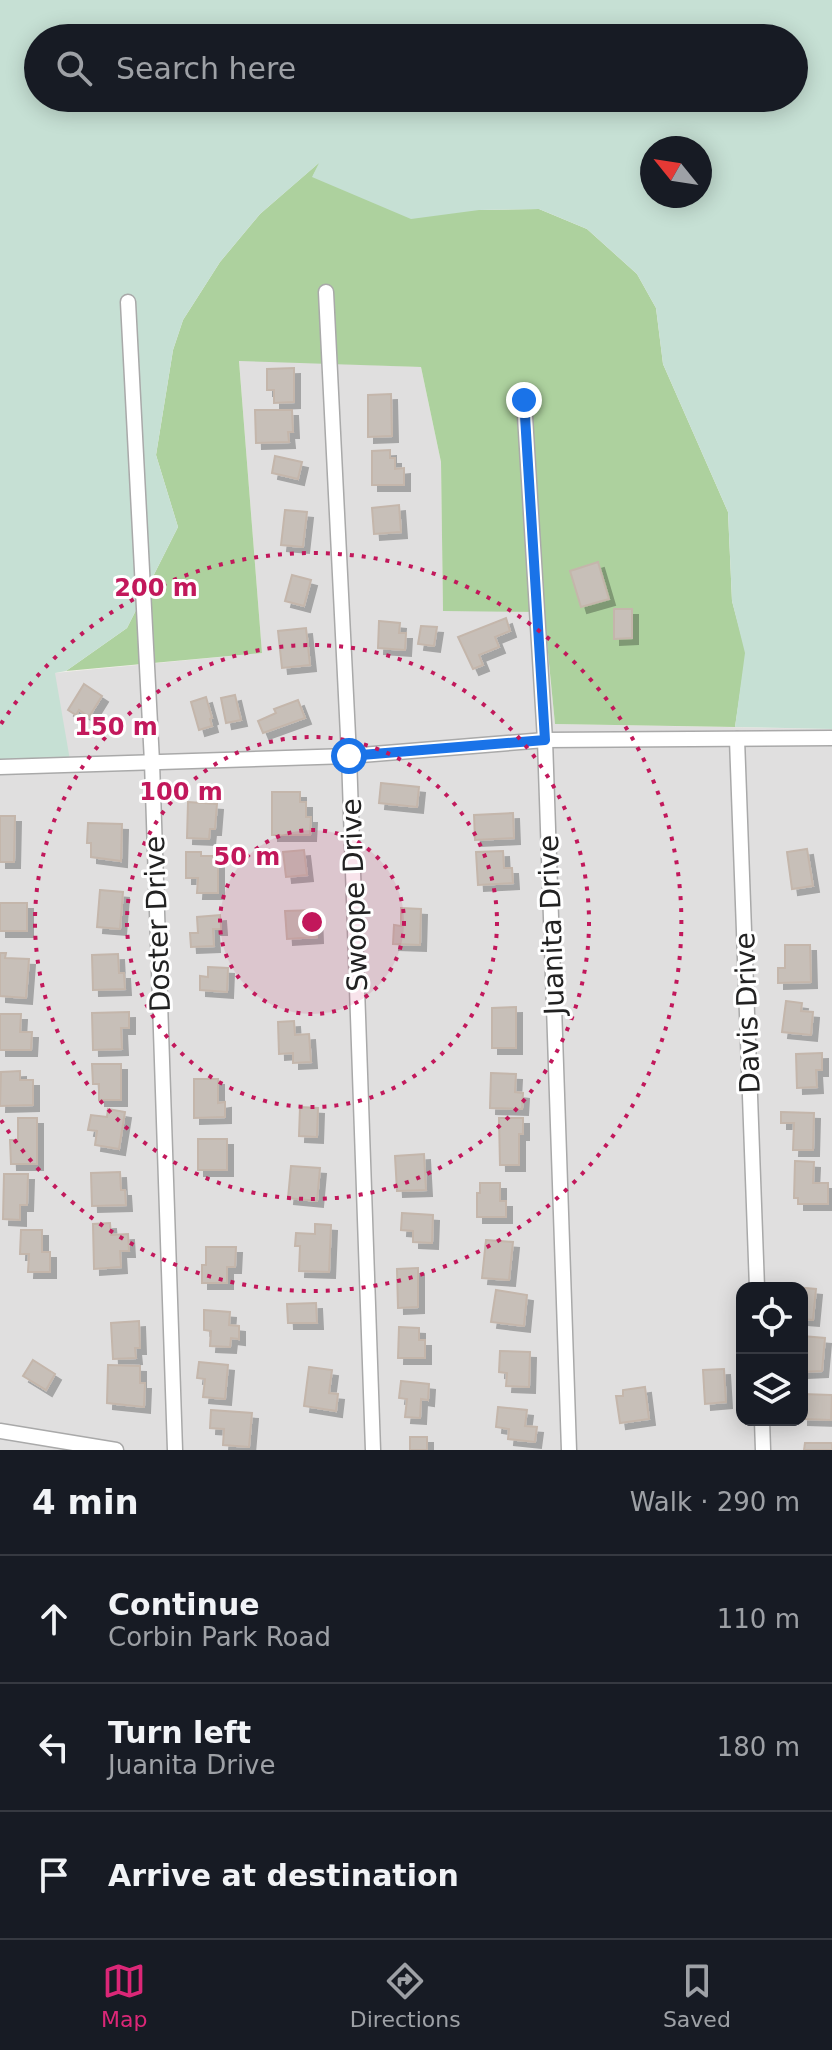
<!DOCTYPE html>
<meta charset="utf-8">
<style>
:root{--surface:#171b24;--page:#242831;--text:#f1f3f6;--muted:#9ea1a6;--line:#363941;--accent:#db2777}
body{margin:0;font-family:"DejaVu Sans",sans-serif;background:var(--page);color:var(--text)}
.controls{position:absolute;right:24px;bottom:24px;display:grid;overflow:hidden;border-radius:16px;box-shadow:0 4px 20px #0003}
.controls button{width:72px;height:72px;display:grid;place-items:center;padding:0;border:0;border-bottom:2px solid var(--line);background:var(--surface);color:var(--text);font:40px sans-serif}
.compass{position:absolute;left:640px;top:136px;width:72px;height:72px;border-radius:50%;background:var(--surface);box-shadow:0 4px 20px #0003;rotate:300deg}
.stop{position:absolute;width:24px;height:24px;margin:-18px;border:6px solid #1a73e8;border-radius:50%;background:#fff}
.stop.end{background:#1a73e8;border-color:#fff;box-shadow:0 2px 8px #0008}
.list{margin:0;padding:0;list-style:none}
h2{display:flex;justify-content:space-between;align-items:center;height:104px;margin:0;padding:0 32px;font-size:34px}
h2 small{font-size:26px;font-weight:400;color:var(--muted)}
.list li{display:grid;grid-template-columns:52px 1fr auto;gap:24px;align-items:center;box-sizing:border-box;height:128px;padding:0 32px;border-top:2px solid var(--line)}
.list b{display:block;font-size:30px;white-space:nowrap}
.list p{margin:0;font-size:26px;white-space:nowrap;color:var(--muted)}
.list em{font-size:26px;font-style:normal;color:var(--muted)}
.icon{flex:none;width:44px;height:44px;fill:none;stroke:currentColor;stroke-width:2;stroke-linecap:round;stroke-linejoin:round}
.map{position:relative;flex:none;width:832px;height:1450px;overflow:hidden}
.search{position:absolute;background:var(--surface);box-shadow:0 4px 20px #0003;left:24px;right:24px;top:24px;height:88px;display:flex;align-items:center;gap:20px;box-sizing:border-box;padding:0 28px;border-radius:44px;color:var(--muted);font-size:30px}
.sheet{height:488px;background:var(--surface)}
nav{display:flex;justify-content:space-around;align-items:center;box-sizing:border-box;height:112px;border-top:2px solid var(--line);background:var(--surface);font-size:22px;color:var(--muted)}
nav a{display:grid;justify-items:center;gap:4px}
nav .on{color:var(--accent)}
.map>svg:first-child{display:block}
</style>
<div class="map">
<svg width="832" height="1450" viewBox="0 0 832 1450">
<defs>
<filter id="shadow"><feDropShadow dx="6" dy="6" stdDeviation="0" flood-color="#0004"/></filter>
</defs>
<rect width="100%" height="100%" fill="#f2efe9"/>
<path fill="#e0dfdf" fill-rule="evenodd" d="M239 360 421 367 441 462 443 610 544 612 555 724 832 729V1450H0V770L55 673 262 653ZM742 1288H802V1420H742Z"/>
<path fill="#add19e" d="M321 161 313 176 479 210 539 209 587 229 637 274 656 308 663 364 728 512 732 601 746 653 735 727 555 724 544 612 443 611 441 462 421 367 239 361 262 653 66 671 127 628 178 527 156 455 173 350 183 320 220 262 260 214Z"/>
<path fill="#c6e0d4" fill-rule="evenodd" d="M0 0H832V729L735 727 745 653 732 601 728 512 663 364 656 308 637 274 587 229 539 209 479 210 411 219 312 177 319 163 260 214 220 262 183 320 173 350 156 455 178 527 127 628 66 671 55 673 71 766 0 770ZM38 38H794V98H38ZM652 148H700V196H652Z"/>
<g fill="#c7bfb8" stroke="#c4b6ab" stroke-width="2" filter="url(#shadow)">
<path d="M294 368V402L274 403V390H267V369Z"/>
<path d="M391 394 392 436 368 437V395Z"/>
<path d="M255 410H292L293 432H288L289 442 256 443Z"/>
<path d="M390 450V458H395V469L404 468V485H372V451Z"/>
<path d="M275 456 302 462 298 479 272 473Z"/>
<path d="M399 505 401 532 374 534 372 508Z"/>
<path d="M285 510 307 512 303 547 281 545Z"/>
<path d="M598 562 609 599 581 607 570 571Z"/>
<path d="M292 575 311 580 304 606 285 601Z"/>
<path d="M614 609H632V638L614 639Z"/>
<path d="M506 618 510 631 495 637 499 647 479 655 483 665 473 669 458 637Z"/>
<path d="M379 621 400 623 399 633H406L405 650 378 648Z"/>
<path d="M421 626 437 627 434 646 418 644Z"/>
<path d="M306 628 310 665 282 668 278 631Z"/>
<path d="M84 684 102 696 89 717 79 710 76 715 68 710Z"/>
<path d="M235 695 241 720 226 723 221 698Z"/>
<path d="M206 697 212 718 210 719 212 726 199 730 191 702Z"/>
<path d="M298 700 305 718 263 733 258 721 276 713 274 709Z"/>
<path d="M381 783 419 787 417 807 379 803Z"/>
<path d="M272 792H300V802H306V817H311L310 835H272Z"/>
<path d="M188 802 217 804 215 829H210L209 839 187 838Z"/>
<path d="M513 813 514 838 475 840 474 815Z"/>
<path d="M0 816H15L14 862H0Z"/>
<path d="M88 823 122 824 121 861 91 857V843H87Z"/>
<path d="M807 849 813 886 792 889 787 852Z"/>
<path d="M304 850 307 875 286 877 283 852Z"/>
<path d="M503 851 504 868H512L513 883 478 885 476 852Z"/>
<path d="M186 852H201V856H218V893H197L198 878H186Z"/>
<path d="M100 890 123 892 120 929 97 927Z"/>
<rect x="0" y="903" width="27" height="28"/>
<path d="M401 908 421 909 420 945 393 944 394 925 401 926Z"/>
<path d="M316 910 317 937 287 939 285 911Z"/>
<path d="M220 915 221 929H213L214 946 191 947 190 933H198L197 917Z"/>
<path d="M785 945H810L811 982 778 983V968H785Z"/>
<path d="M0 953H6L5 958 29 959 26 998 0 996Z"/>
<path d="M118 954 119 973H124L125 989 93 990 92 955Z"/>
<path d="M208 967 228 968 227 992 200 990V976L208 977Z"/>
<path d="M786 1001 802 1003 801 1011 813 1012 811 1035 782 1032Z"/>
<path d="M516 1007V1048H492V1008Z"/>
<path d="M129 1012V1028H121L122 1049 93 1050 92 1013Z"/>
<path d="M0 1014H21L20 1032H32L31 1050H0Z"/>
<path d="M294 1021 295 1035 309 1034 311 1062 293 1063V1053L279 1054 278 1022Z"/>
<path d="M822 1053V1070H816L817 1087 797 1088 796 1054Z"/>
<path d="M92 1064H121V1100H99V1084H93Z"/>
<path d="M20 1071V1080H33V1105L0 1106 1 1072Z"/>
<path d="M491 1073 516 1074 515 1092 523 1093 522 1109 490 1108Z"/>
<path d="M194 1079H218V1103L225 1102V1117L194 1118Z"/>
<path d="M300 1107 318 1108 317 1137 299 1136Z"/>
<path d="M108 1109 125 1112 119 1149 95 1145 97 1131 88 1130 91 1115 107 1117Z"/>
<path d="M781 1112 814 1113 813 1150H793L794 1123H781Z"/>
<path d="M18 1118H37V1164H11L10 1140H18Z"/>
<path d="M499 1118H523V1134H519V1165H500Z"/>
<rect x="198" y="1139" width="29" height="31"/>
<path d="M424 1154 426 1190 397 1191 395 1156Z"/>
<path d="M795 1161 814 1162 813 1183H828V1204H798V1198H794Z"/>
<path d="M291 1166 320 1168 317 1201 288 1198Z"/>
<path d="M120 1172 121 1190H125L126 1205 92 1206 91 1173Z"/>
<path d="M4 1174H28L27 1205H20V1220L3 1219Z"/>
<path d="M480 1183H500V1201H506V1217H477V1193H480Z"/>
<path d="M402 1213 433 1215 432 1243 413 1242V1231L401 1230Z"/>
<path d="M110 1223 111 1235 128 1234 129 1251H120L121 1267 94 1269 93 1224Z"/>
<path d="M315 1224 331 1225 329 1272 299 1271 300 1246H295L296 1233 315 1234Z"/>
<path d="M21 1230H42V1252H50V1272H28L29 1254H20Z"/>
<path d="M486 1240 513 1242 509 1280 482 1278Z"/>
<path d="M206 1247H236L235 1267H227V1283H202V1265H206Z"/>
<path d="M418 1268V1307L398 1308 397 1269Z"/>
<path d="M794 1287 816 1289 813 1320 802 1319V1288Z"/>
<path d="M496 1290 527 1295 524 1326 491 1322Z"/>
<path d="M316 1303 317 1323H288L287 1304Z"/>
<path d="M204 1310 230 1312 229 1325 239 1326V1339L231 1338 230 1347 210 1346 211 1331 204 1330Z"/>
<path d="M139 1321 140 1348H135L136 1358 113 1359 111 1323Z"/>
<path d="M399 1327 419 1328V1340H425V1358H398Z"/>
<path d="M802 1336 825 1338 822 1371 802 1372Z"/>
<path d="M500 1351 530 1352 529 1387 506 1386 507 1373 499 1372Z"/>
<path d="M33 1360 55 1374 46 1390 23 1376Z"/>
<path d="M199 1362 228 1365 225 1399 203 1397 205 1379 197 1378Z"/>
<path d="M108 1365 140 1366V1383H145L144 1407 107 1403Z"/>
<path d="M309 1367 332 1370 329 1393 338 1394 336 1411 304 1406Z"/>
<path d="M724 1369 726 1402 705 1404 703 1370Z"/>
<path d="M401 1381 429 1384 428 1400 421 1399 420 1418 405 1417 407 1399 399 1398Z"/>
<path d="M645 1387 649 1419 620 1423 616 1396H623V1390Z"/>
<path d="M802 1394 832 1395 831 1420 802 1419Z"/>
<path d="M498 1407 527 1410 525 1426 537 1427 535 1442 508 1439 509 1429 496 1427Z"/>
<path d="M211 1410 252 1413 249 1447 223 1445 224 1429 210 1428Z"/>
<rect x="410" y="1437" width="17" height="13"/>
<path d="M805 1443H832V1450H804Z"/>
</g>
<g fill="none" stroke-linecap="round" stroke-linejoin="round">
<defs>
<g id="street">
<path d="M326 292 349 756 373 1450"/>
<path d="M128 302 152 762 175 1450"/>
<path d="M524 400 545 740 569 1450"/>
<path d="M737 739 757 1288"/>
<path d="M0 767 349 756 545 740 832 738"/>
<path d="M762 1420 763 1450"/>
<path d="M0 1431 116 1450"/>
</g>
</defs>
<use href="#street" stroke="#a9a9a9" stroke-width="17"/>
<use href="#street" stroke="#fff" stroke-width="14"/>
</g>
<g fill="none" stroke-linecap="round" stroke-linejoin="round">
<path stroke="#1a73e8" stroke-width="10" d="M349 756 545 740 524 400"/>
</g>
<circle cx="312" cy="922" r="92" fill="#c2185b" fill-opacity=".12"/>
<g fill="none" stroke="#c2185b" stroke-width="4" stroke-dasharray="4 8">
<circle cx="312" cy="922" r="92"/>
<circle cx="312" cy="922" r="185"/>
<circle cx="312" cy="922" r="277"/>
<path d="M1 724A369 369 0 1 1 1 1120"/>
</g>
<g text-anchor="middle" stroke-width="6" stroke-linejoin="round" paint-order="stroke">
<g font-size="28" fill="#222" stroke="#fff">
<text transform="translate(354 895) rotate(-92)" y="10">Swoope Drive</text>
<text transform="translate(157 924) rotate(-92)" y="10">Doster Drive</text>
<text transform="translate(551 925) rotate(-92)" y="10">Juanita Drive</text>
<text transform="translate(747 1013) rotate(-92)" y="10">Davis Drive</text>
</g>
</g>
<circle cx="312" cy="922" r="12" fill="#c2185b" stroke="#fff" stroke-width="4"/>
<g font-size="24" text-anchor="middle" font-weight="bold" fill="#c2185b" stroke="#fff" stroke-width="6" stroke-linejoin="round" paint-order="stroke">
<text x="156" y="596">200 m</text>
<text x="116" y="735">150 m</text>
<text x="181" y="800">100 m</text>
<text x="247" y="865">50 m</text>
</g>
</svg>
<div class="controls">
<button><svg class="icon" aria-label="locate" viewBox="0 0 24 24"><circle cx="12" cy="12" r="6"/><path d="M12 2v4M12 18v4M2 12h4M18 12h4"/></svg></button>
<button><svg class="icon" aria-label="layers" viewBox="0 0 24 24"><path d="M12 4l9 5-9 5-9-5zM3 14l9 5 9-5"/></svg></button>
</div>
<svg class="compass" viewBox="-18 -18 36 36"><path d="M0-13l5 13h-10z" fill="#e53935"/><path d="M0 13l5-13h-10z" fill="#9ea1a6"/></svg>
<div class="stop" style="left:349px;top:756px"></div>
<div class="stop end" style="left:524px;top:400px"></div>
<div class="search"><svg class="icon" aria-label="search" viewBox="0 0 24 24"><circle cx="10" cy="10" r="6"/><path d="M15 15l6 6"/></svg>Search here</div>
</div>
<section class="sheet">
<h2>4 min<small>Walk · 290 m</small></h2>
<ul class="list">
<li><svg class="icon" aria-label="ahead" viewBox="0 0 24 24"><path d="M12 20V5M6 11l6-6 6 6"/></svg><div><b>Continue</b><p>Corbin Park Road</p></div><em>110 m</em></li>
<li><svg class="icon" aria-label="left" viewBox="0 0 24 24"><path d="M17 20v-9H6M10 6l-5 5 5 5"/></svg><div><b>Turn left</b><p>Juanita Drive</p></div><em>180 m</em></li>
<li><svg class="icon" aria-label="arrive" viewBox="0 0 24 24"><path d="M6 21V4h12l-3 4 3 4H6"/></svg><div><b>Arrive at destination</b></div></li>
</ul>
</section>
<nav>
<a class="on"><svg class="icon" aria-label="map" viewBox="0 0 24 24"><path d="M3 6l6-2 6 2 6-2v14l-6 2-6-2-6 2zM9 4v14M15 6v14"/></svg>Map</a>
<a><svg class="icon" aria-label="directions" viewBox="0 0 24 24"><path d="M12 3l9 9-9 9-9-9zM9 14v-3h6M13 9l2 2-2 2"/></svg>Directions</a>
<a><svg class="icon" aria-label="saved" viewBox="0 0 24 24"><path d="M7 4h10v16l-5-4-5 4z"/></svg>Saved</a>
</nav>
